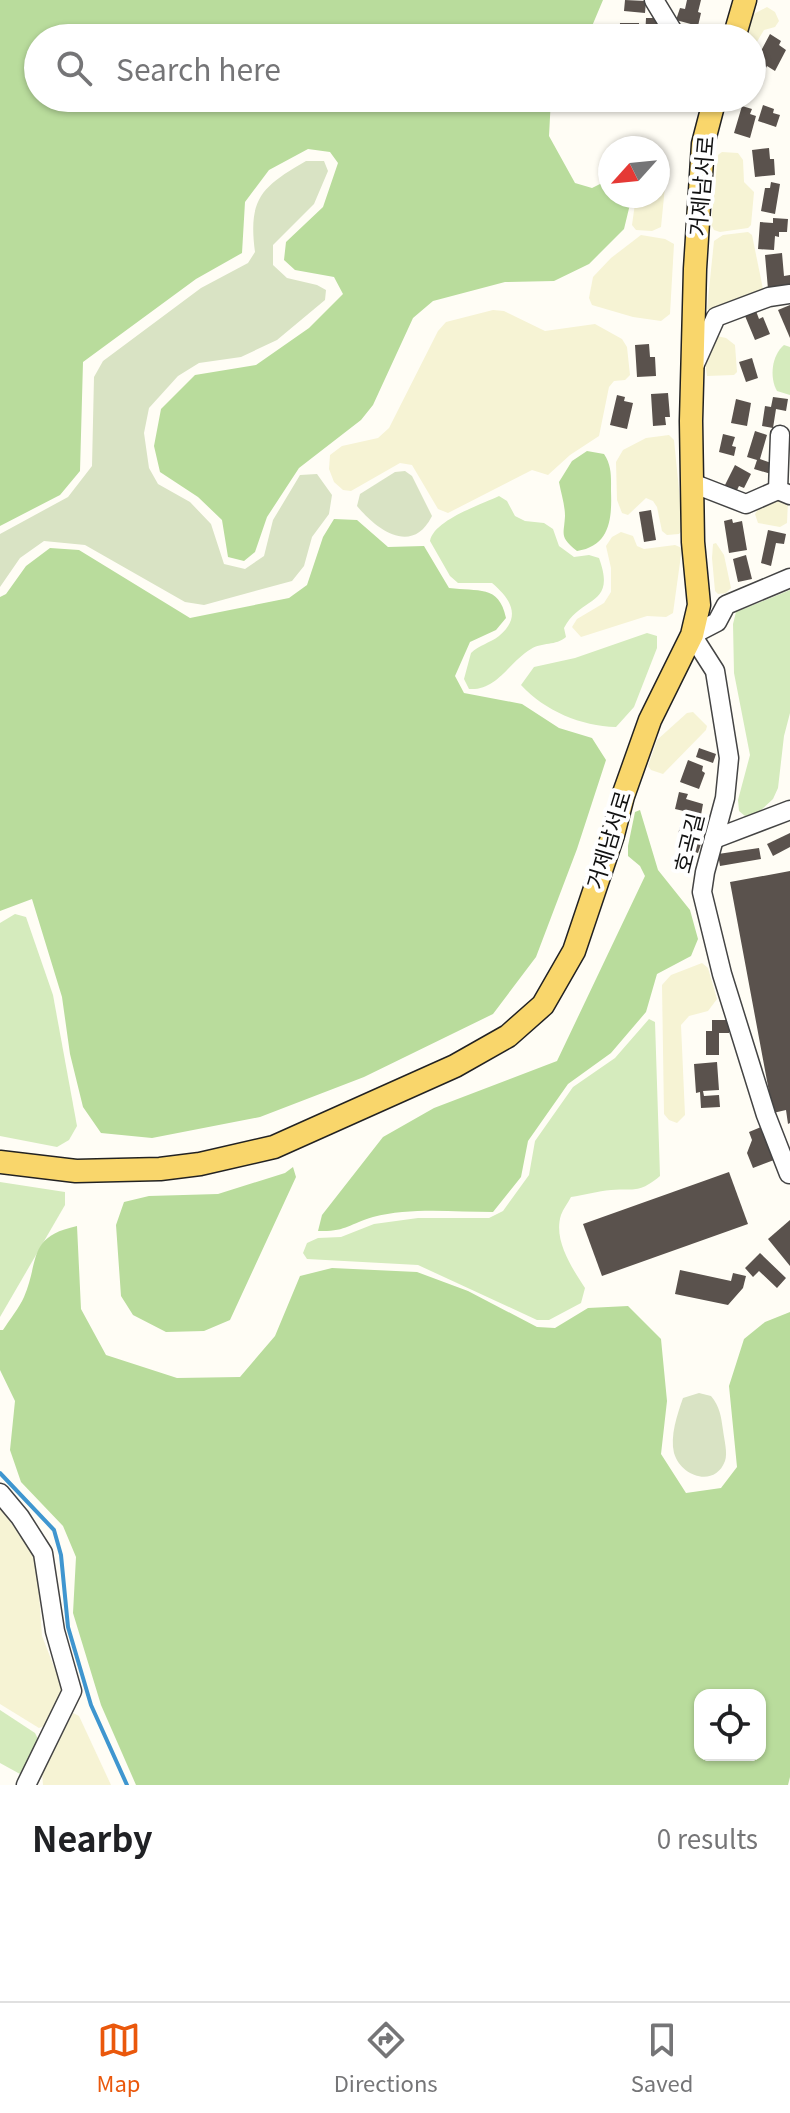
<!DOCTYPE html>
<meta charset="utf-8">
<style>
:root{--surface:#fff;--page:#f2f2f2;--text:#202124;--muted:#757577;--line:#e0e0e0;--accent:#ea580c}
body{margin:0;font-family:Georgia,"Noto Sans KR",serif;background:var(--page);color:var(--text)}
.controls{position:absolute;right:24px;bottom:24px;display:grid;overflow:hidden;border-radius:16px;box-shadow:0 2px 6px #0004}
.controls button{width:72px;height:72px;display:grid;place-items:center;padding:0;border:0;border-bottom:2px solid var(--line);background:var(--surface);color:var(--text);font:40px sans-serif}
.compass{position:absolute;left:598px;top:136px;width:72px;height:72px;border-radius:50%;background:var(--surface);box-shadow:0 2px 6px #0004;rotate:243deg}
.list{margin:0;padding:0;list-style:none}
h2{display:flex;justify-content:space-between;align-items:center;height:104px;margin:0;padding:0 32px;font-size:34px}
h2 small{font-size:26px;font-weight:400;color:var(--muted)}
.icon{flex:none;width:44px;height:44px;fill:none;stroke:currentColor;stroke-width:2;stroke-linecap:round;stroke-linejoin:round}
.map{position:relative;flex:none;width:790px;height:1785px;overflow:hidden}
.search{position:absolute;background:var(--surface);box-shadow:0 2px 6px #0004;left:24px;right:24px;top:24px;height:88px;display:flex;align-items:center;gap:20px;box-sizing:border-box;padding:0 28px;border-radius:44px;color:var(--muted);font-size:30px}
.sheet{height:216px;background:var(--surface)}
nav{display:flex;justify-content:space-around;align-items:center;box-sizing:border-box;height:112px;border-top:2px solid var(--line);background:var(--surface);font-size:22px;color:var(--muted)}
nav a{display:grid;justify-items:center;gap:4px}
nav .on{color:var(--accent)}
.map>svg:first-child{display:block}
</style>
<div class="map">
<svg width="790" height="1785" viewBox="0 0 790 1785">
<rect width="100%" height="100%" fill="#fffdf5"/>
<g fill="#f6f3d4">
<path d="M767 7 775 12 779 21 775 27 764 30 752 50V38H743L744 31 752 15Z"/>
<path d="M722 152 738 153 743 160 744 182 754 192 751 225 748 228 720 232 714 230 711 224 718 155Z"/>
<path d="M658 160 663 161 667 166 661 227 652 231 636 230 632 225 636 196H658Z"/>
<path d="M748 232 752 235 763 289 759 294 712 311 707 309 714 241 723 235Z"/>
<path d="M641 235 665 239 674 244 670 314 661 321 633 317 592 305 589 298 593 277 611 258Z"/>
<path d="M493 310 504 311 545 331 595 324 622 339 627 347 630 375 625 380 614 381 609 387 599 436 570 455 548 475 532 470 448 513 438 509 412 465 400 463 351 491 343 490 334 482 329 469 330 455 342 446 378 438 389 428 438 331 446 322Z"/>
<path d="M717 336 726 338 735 345 737 372 734 375 707 376 705 362Z"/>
<path d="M669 435 674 440 683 529 679 534 667 535 662 531 657 507 653 501 646 498 628 515 622 513 617 500 616 462 623 450 646 438Z"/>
<path d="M776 497 788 501 787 523 780 527 758 523 755 514 761 505Z"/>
<path d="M621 532 633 536 637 546 644 549 675 545 682 548 673 613 666 617 647 616 581 637 572 627 577 619 604 603 611 592V568L606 546 612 537Z"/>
<path d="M716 543 724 555 731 588 726 593 718 594 715 591 712 558 713 544Z"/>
<path d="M693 712 707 726 706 730 663 774 651 770 648 766 657 740 687 713Z"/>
<path d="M702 963 708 968 717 999 708 1011 689 1016 681 1025 685 1115 677 1123 669 1120 664 1114 662 985 671 975Z"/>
<path d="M0 1508 32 1551 38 1578 42 1636 60 1682 62 1694 44 1726 39 1728 0 1704Z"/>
<path d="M73 1713 79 1716 111 1785H43L42 1772Z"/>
</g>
<g fill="#d5ebbd">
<path d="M784 345 790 347V395L777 391C769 377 772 355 784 345Z"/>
<path d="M499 496 507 501 515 516 525 521 544 523 553 529 559 546 574 557 589 555 599 558C617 607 581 595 564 628L566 637C556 646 542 642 531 649 509 662 497 691 469 689L464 679 471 653C479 645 490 643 499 636 522 617 511 599 492 583H458L450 576 430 541C434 520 480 505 499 496Z"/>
<path d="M790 590V713L784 736 778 788 773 799 759 812 745 816 739 811 738 800 750 755 734 673 733 624 736 612Z"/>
<path d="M647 633 657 636V648L634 707 616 727C581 726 545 711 521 685L534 667 575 658Z"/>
<path d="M15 914 26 917 53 995 77 1126 69 1140 57 1147 0 1136V923Z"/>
<path d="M649 1019 655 1022 660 1176C638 1194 636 1188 611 1190 598 1191 584 1195 571 1197 568 1203 563 1209 561 1215 553 1240 572 1268 585 1288L581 1303 549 1320H537L418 1265 307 1259 303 1253 307 1243 318 1238 341 1237 374 1224 418 1218H489L503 1211 529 1175 535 1141 573 1087 615 1058Z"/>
<path d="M0 1182 65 1192V1205L0 1317Z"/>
<path d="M0 1710 35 1733 39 1741 20 1774 0 1763Z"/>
</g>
<g fill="#b9dc9c" fill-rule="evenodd">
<path d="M0 0H603L587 38H38V98H551L549 136 575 183 592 188 610 179V196H632L624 229 589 264 554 281 505 282 433 301 413 318 373 405 361 420 299 468 267 517 255 552 244 561 228 557 222 520 198 497 160 472 154 446 161 409 195 375 256 365 309 328 343 294 334 277 295 270 284 260 286 242 323 207 338 163 330 152 308 149 269 170 245 202 242 253 196 279 83 362 80 471 60 495 0 526Z"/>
<path d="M587 451 604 454C612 466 611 477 611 491 612 519 610 546 577 551 559 536 564 536 565 516 565 505 561 493 559 482L572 461Z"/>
<path d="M334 519 357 520 388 547 424 546 449 588C478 592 499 584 506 618L496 630 470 642 455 676 464 693 522 704 559 728 592 738 606 760 577 849 536 957 493 1014 364 1077 260 1117 152 1138 101 1133 83 1107 70 1054 62 997 32 899 0 911V597L6 594 26 566 50 548 79 550 190 618 289 598 307 585 323 537Z"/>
<path d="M640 810 658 870 690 910 698 939 691 956 657 974 646 1012 611 1053 568 1084 528 1141 521 1177 493 1212C454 1212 411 1207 373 1217 349 1224 346 1232 318 1231L322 1215 383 1137 434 1108 557 1061 645 876 640 866 628 856V846L635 812Z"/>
<path d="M293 1167 296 1177 230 1320 204 1331 166 1332 133 1315 121 1296 116 1225 124 1202 149 1196 218 1194 285 1173Z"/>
<path d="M77 1226 81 1309 106 1355 177 1378 240 1377 275 1336 300 1276 332 1268 417 1272 468 1291 537 1327 555 1328 588 1308 628 1306 661 1339 667 1401 661 1454 686 1493 721 1488 737 1467 729 1386 744 1339 765 1322 790 1312V1777L788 1785H136L101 1705 73 1613 76 1557 63 1526 21 1482 10 1450 15 1401 0 1370V1330H3C10 1319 19 1308 24 1297 40 1259 27 1237 77 1226ZM700 1695H760V1755H700Z"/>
</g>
<g fill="#d9e3c4">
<path d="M306 161H324L328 171 314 204 273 245V265L287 278 317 285 326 290 325 300 277 340 241 357 199 363 178 376 149 408 144 433 149 468 158 484 190 502 211 524 224 564 245 569 264 556 273 520 300 475 317 474 332 495 329 514 312 537 304 566 292 581 204 605 185 602 85 545 44 541 20 558 0 587V534L68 497 92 466 94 377 103 361 201 288 248 263 255 252C248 199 261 187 306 161Z"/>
<path d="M405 471 412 476 432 516C412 556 377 530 357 506L360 494 395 472Z"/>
<path d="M699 1393 711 1396C720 1407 721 1416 723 1430 724 1439 728 1453 725 1461 715 1488 681 1477 674 1453 670 1436 677 1415 683 1398Z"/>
</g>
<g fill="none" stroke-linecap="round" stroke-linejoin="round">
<path stroke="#3f96cf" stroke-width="4" d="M0 1473 54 1530 61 1555 68 1627 91 1705 127 1785"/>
</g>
<g fill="#5a524d">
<path d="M625 0 646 1 645 13 624 11Z"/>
<path d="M687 0H701L698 12 701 13 698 26 676 20 680 8 685 9Z"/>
<path d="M646 18H658V25H665V38H645Z"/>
<path d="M620 23H639V38H619Z"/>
<path d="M770 34 781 41 779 45 786 50 775 71 767 66 764 72 753 66Z"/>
<path d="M763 105 774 109 773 113 780 115 776 127 758 121Z"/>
<path d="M742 106 752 109 750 114 756 116 750 138 734 133Z"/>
<path d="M769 148 770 159H774L775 175 755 177 752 150Z"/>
<path d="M771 182 780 184 775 214 761 211 765 188H770Z"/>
<path d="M773 218 788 219 787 232H779V237L775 236 774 250 758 249 760 222 773 223Z"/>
<path d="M782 253 784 276 790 275V287L768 289 765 255Z"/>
<path d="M790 305V338L778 310Z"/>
<path d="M756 311 759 319 763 317 770 334 755 340 745 316Z"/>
<path d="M649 344 650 357H655L656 376 637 377 635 345Z"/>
<path d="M752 358 758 378 746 382 739 362Z"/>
<path d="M668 393 670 417H665L666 425 653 426 651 394Z"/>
<path d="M617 395 625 397 624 401 633 403 627 429 610 425Z"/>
<path d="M773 397 788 399 786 411 776 409 773 428 762 426 765 406 771 407Z"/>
<path d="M736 399 751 403 747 426 731 423Z"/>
<path d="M755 431 767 435 760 459 774 464 771 474 754 469 757 460 747 457Z"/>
<path d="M723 434 735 437 732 446 736 447 734 456 719 452Z"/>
<path d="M735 465 751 474 744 488 739 486 736 492 724 487Z"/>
<path d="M651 510 656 540 644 542 639 512Z"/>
<path d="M732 519 733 523 742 521 747 550 729 553 724 521Z"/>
<path d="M768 530 786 534 784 544 776 543 771 566 761 563Z"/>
<path d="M746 555 752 579 738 582 733 559Z"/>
<path d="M699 748 716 754 713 763 696 757Z"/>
<path d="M688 760 703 766 702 771 705 773 699 789 680 782Z"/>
<path d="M679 792 688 794 686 799 703 804 701 815 675 809Z"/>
<path d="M683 816 696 820 690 838 678 834Z"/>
<path d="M790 833V847L773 856 767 844Z"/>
<path d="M679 836 701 844 698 853 676 846Z"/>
<path d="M759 848 761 859 720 866 718 854Z"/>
<path d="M790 871V1123L788 1124 786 1110 773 1113 730 882Z"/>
<path d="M712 1020H729V1033H719V1055H706V1031H712Z"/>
<path d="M717 1062 719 1090 703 1091 704 1096 719 1095 720 1107 701 1108 700 1092 696 1093 694 1064Z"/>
<path d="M761 1127 774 1160 753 1168 747 1153 752 1140 749 1132Z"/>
<path d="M729 1172 748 1224 602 1276 583 1224Z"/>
<path d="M790 1220V1266L768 1239Z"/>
<path d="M760 1253 786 1278 777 1288 759 1271 753 1277 745 1268Z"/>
<path d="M680 1270 731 1281 733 1273 746 1276 743 1288 728 1305 675 1294Z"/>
</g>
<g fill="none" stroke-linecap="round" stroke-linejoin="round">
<defs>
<g id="minor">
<path d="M654 0 674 33 684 38"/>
<path d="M695 364 716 317 769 297 790 294"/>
<path d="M780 435 778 490 790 495"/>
<path d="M692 483 746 504 778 490"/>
<path d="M714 839 790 810"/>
<path d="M789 1174 766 1115 722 974 702 892 705 872 725 798 729 758 715 671 692 635 717 622 726 605 790 578"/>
<path d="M0 1493 20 1517 43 1553 55 1631 72 1691 26 1785"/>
</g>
<g id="major">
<path d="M734 38 745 0"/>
<path d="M0 1162 76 1171 160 1169 200 1164 274 1147 455 1066 508 1036 543 1005 574 951 613 835 623 796 650 720 692 635 699 605 693 542 691 421 695 269 703 144 715 98"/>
</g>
</defs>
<use href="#minor" stroke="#444" stroke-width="21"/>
<use href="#major" stroke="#222" stroke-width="25"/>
<use href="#minor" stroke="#fff" stroke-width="18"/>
<use href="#major" stroke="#f9d66b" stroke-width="22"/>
</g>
<g text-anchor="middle" stroke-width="8" stroke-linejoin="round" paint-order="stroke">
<g font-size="22" fill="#111" stroke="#fff">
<text transform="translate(702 186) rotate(-85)" y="8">거제남서로</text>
<text transform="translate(609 840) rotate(-73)" y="8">거제남서로</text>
<text transform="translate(689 843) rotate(-76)" y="8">호곡길</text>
</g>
</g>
</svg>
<div class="controls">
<button><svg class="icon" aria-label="locate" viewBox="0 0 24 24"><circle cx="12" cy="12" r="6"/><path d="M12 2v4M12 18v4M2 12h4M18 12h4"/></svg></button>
</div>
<svg class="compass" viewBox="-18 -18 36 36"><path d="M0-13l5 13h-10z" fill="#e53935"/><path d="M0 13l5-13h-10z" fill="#757577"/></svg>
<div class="search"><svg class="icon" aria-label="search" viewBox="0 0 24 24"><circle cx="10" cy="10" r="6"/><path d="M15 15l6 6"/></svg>Search here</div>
</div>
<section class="sheet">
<h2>Nearby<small>0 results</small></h2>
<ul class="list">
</ul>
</section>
<nav>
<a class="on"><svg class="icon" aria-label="map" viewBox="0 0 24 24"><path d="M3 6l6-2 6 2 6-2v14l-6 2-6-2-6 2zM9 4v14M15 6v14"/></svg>Map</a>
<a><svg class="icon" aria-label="directions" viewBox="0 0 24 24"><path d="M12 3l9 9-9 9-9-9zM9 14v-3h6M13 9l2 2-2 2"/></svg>Directions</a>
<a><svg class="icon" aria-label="saved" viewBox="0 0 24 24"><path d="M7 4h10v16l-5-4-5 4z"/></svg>Saved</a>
</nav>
